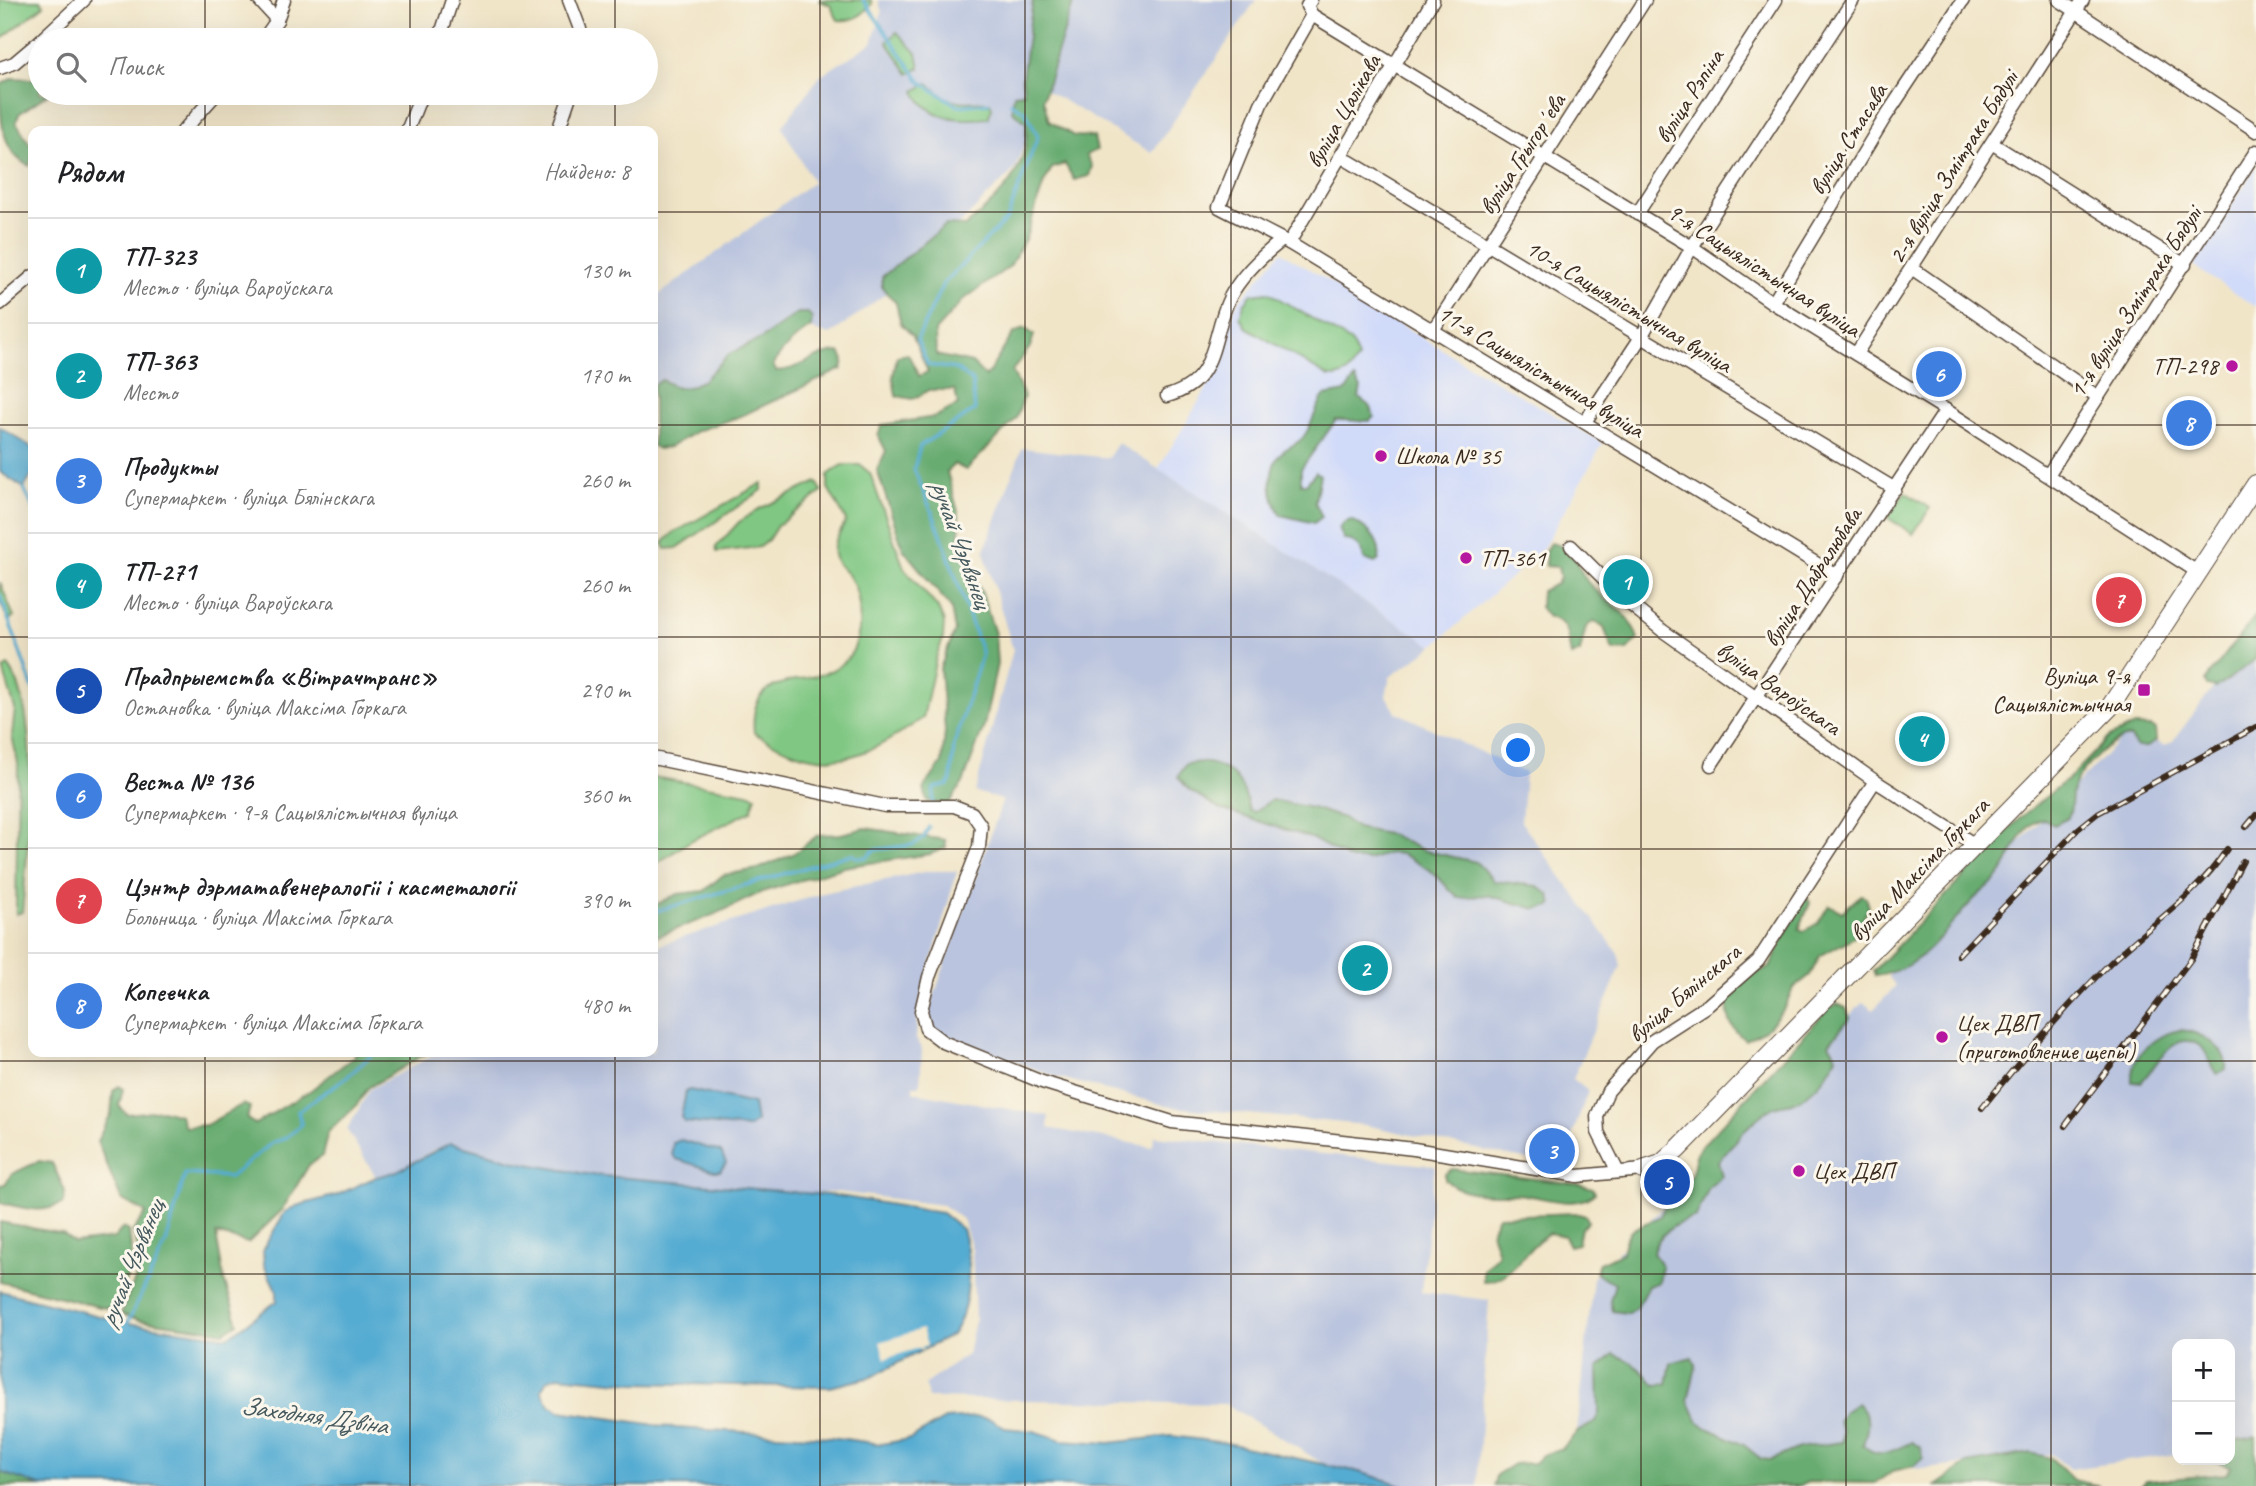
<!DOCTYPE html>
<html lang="ru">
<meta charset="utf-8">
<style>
:root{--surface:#fff;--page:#f2f2f2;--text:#202124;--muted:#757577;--line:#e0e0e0;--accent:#7c3aed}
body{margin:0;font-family:Caveat,sans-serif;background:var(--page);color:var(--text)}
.controls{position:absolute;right:21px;bottom:21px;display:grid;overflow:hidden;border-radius:14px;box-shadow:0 7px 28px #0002}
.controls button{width:63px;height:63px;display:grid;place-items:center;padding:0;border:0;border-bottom:2px solid var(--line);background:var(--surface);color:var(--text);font:35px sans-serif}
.you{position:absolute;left:1519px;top:751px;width:24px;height:24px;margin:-18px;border:5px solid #fff;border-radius:50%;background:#1a73e8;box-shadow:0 0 0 10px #1a73e833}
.badge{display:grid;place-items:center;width:46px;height:46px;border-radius:50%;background:var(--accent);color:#fff;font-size:23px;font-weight:700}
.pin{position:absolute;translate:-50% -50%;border:4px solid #fff;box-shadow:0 2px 7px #0006}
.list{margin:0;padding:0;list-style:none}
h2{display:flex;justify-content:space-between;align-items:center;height:91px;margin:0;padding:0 28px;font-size:30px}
h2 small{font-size:23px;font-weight:400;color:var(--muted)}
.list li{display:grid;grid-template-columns:46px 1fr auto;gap:21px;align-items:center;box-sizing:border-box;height:105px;padding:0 28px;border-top:2px solid var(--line)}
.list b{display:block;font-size:26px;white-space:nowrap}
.list p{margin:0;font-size:23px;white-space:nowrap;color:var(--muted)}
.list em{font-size:23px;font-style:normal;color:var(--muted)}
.icon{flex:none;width:38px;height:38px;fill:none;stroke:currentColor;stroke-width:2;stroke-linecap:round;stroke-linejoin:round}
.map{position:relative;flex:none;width:2256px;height:1486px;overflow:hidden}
.search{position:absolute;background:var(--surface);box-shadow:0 7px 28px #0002;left:28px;top:28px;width:630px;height:77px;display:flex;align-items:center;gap:18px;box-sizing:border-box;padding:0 24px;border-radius:38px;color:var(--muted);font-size:26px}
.panel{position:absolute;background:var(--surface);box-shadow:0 7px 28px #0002;left:28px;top:126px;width:630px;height:931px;border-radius:14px}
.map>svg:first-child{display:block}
</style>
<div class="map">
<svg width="2256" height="1486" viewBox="0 0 2256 1486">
<rect width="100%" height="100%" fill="#fbf7ec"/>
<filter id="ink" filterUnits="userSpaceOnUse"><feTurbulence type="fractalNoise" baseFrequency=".0143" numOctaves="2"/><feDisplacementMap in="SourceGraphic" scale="14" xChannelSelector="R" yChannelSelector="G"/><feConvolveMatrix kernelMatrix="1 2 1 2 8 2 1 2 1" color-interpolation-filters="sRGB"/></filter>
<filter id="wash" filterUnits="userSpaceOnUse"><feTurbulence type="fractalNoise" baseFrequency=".00686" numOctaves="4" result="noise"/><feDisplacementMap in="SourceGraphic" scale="28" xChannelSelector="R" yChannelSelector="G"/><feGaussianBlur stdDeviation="1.57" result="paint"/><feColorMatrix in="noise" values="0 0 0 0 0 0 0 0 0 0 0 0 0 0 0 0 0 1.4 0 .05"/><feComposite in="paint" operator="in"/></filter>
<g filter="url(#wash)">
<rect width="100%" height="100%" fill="#f1e5c8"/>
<g fill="#d0daf9">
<path d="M2256 167V307L2193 266Z"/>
<path d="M1281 252 1461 361 1603 443 1542 550 1433 646 1158 469 1221 365 1235 306Z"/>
</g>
<g fill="#bac4de">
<path d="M878 0H1256L1152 153 1044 89 1015 169 900 283 830 335 797 325 653 411V299L813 182 782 127 820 76 872 43 882 12Z"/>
<path d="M1118 443 1433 646 1390 677 1386 696 1396 712 1525 773 1521 822 1618 953 1621 966 1573 1079 1588 1091 1572 1136 1562 1141 1552 1165 1365 1125 1172 1107 1057 1077 930 1030 926 1018 1003 800 975 792 1013 650 984 552 1022 448 1108 458Z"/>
<path d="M2256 632V1443L2230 1447V1344H2177V1454L2070 1469 2051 1454 1926 1469 1687 1453 1576 1442 1593 1278 1863 1002 1873 1010 1896 986 1888 976 2124 736 2138 730 2164 746 2172 742Z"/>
<path d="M929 871H957L918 1009 916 1039 922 1050 920 1086H913V1092L1049 1116 1048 1128 1152 1147 1155 1136 1435 1166 1421 1292 1489 1300 1477 1486H1405L1327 1466 1226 1404 928 1398 925 1384 968 1354 975 1320 972 1249 963 1220 943 1205 838 1192 799 1194 592 1175 522 1163 453 1143 433 1150 395 1172 376 1177 347 1130 370 1089 439 1052H653V947L823 893Z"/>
</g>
<g fill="#80c783" stroke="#5e7850" stroke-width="2">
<path d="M0 0H40L44 5 0 40Z"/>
<path d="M818 0H871L872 4C862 15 854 22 838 20L830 5Z"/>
<path d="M897 32 917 53 920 68 909 74 887 42Z"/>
<path d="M928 83C956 110 957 99 990 102L992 108 988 118C960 121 928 120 915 91Z"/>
<path d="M1268 292 1351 342 1358 358C1351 371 1344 378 1329 377L1246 327 1240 317 1244 304 1252 294Z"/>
<path d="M842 465H860L870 473 904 568 938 608 944 622 943 639 936 658 923 718C857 764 826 774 754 733 747 661 816 694 847 659 864 640 863 596 849 576 843 568 836 566 834 555 831 542 842 532 846 520L828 488V475Z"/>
<path d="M817 482 822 492 777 526 768 540 759 547 717 552 716 547 739 522 759 509Z"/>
<path d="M762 483V490L677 548 666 549 663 543 672 534Z"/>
<path d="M1905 492 1930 508 1913 534 1888 518Z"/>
<path d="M0 582 14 617 8 620 0 602Z"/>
<path d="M8 666C43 708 27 858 22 912L16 914 18 763 12 736 15 709 3 669Z"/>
<path d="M653 777 748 793 756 796 751 811 690 841 653 866Z"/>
</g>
<g fill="#68ac71" stroke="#526b48" stroke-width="2">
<path d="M1033 0H1074L1043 99 1049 121 1074 136 1094 137 1097 150 1086 155 1092 166 1089 176 1074 180 1065 164 1052 168 1044 183 1026 237 1010 266 963 300 935 331 936 355 972 363 986 377 1013 334 1024 328 1034 335 1030 347 1012 371 1024 396 1016 419 966 470 954 464 947 472 959 515 960 551 981 591 995 634 997 664 984 726 963 783 948 805 927 801 924 788 942 763 945 731 940 668 955 631 951 608 903 549 877 470 886 451 878 435 882 425 935 417 958 405 955 390H929L913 399 896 396 893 377 897 356 908 354 919 376 928 372 913 336 901 324 896 303 882 287V277L946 225 966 226C999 198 1031 169 1026 122L1012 111 1014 94 1024 93 1022 78Z"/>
<path d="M40 74V93H49L19 114 16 122 33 149 30 166C0 154 0 113 0 85L13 78 35 79Z"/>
<path d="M798 313H808L812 319 811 327C796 337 782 349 773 365L776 371C799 371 816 352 840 352L844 360 842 369 741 416 697 431 670 447 658 449 653 446V385L662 380 677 388 688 387 704 380 729 354 761 339Z"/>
<path d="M1355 379 1361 388 1359 398 1371 407 1374 417 1369 421 1336 420 1301 469V484H1306L1316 472 1320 475 1315 502 1322 517 1314 523 1281 515C1270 499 1266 468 1282 452 1289 446 1299 444 1304 436 1313 424 1315 408 1324 396L1345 392Z"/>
<path d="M1351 520C1368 528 1382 540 1379 560L1375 563 1364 559C1362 546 1357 542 1344 539L1339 529 1343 523Z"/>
<path d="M1550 543C1575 547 1575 564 1587 581 1605 604 1628 607 1638 639L1627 650 1613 651 1604 628 1594 621 1586 627 1580 652 1571 656C1567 639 1570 621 1548 617L1540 607 1541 591 1557 584 1560 577 1558 567 1546 566 1545 551Z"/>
<path d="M2256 615V659L2216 688 2207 686 2205 681Z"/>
<path d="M2134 726 2151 727 2155 730 2156 741 2147 747H2136L2131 738C2115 734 2079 771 2074 786 2070 797 2073 809 2068 818L2054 825 2045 819C2022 821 2013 856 2002 872 1996 882 1983 890 1975 898 1943 930 1924 970 1875 976L1873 971 2021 817 2074 774 2109 737Z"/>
<path d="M1201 762C1232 766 1244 782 1249 810L1254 812 1271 800 1312 808 1343 818 1357 828 1392 835 1422 850 1476 862 1494 881 1537 886 1550 895 1552 906 1536 909 1487 895 1459 898 1431 871 1402 854 1390 853 1368 860H1351L1311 838 1220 809 1189 790 1178 777 1186 764Z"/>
<path d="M865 828 945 840 946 848 930 854 844 867 762 892 718 913 653 938V906L678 894 704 891 723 875 758 869 793 854 818 835 841 834Z"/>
<path d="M1861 895 1866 897 1869 907 1854 937 1820 956 1810 975 1793 989 1783 1010 1765 1030 1745 1040C1719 1019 1724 995 1750 976 1756 970 1764 972 1770 967L1803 898 1808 899 1810 903 1799 929 1804 931 1818 923 1829 905 1842 912Z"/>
<path d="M1837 1004 1846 1008 1850 1018 1829 1043 1837 1057C1828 1075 1812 1096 1792 1103 1785 1105 1779 1104 1772 1108 1750 1120 1734 1143 1718 1161L1722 1176 1709 1187 1696 1217C1678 1222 1657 1233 1653 1253L1662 1266 1659 1282 1648 1286 1637 1307 1628 1313 1612 1311 1610 1300 1615 1284 1596 1273 1599 1263 1622 1253C1627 1224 1638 1229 1660 1216 1668 1197 1677 1195 1688 1180 1696 1171 1692 1159 1699 1149L1828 1009Z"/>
<path d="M2180 1030C2199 1031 2228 1047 2226 1069L2217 1074C2209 1066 2209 1052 2200 1046 2174 1027 2156 1067 2141 1082H2132C2130 1055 2156 1034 2180 1030Z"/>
<path d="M355 1052H428L368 1088 356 1106 328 1132 322 1156 309 1165 282 1210 248 1243 216 1234 224 1280 238 1323 224 1332 140 1320 121 1314 142 1262 133 1231 146 1213 121 1199 97 1141 111 1114 113 1091 119 1086 123 1089 119 1106 127 1114 162 1110 180 1115 185 1127 206 1125 243 1104 250 1107 247 1119 255 1124 311 1090 355 1056Z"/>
<path d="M39 1161 52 1163 65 1191 64 1203C38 1215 27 1208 0 1203V1185L5 1184 12 1174Z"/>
<path d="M1452 1169 1578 1184 1593 1188 1595 1193C1576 1210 1547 1198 1525 1195 1500 1192 1463 1199 1445 1179V1174Z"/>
<path d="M1575 1213 1586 1216 1588 1222 1581 1228 1578 1244 1569 1246 1564 1236 1549 1233C1525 1246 1512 1283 1483 1281V1270L1498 1254 1491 1231 1498 1216Z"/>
<path d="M0 1222 63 1234 74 1243 114 1238 123 1228 129 1231 132 1258 120 1304 112 1309 100 1307 0 1282Z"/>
<path d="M1614 1354 1633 1363 1656 1385 1667 1384 1671 1363 1692 1357 1696 1367 1688 1400 1697 1420 1705 1427 1744 1445 1761 1459 1771 1460 1799 1448 1842 1442 1843 1431 1838 1421 1844 1412 1857 1403C1872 1417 1868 1428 1863 1445 1879 1461 1894 1450 1912 1442L1921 1448 1923 1458 1914 1466 1893 1471 1875 1483 1808 1482 1799 1486H1494L1496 1475 1514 1464 1534 1463 1542 1455 1563 1448 1577 1432 1596 1422 1599 1412 1598 1368Z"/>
<path d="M2256 1437V1484L2141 1486 2146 1481 2226 1474 2230 1466 2210 1460H2230V1441Z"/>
<path d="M2030 1453 2051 1458 2073 1480 2100 1486H1936L1967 1464Z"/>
<path d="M0 1472 41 1486H0Z"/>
</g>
<g fill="#55acd2" stroke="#486b78" stroke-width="2">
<path d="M0 427 33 448V473L24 488 0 472Z"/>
<path d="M690 1090 753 1104 756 1122 748 1128 685 1122 681 1117 686 1092Z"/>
<path d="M681 1140 721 1152 726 1163 720 1171H714L676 1159 672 1154 673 1143Z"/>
<path d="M450 1143 522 1163 592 1175 839 1196 911 1208 942 1213 962 1229C972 1259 971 1309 952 1335L871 1377 830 1387 633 1383 557 1376 547 1380 541 1390 550 1405 560 1411 676 1428 830 1437 881 1444 910 1439 945 1419 977 1417 990 1419 1005 1428 1034 1431 1062 1440 1109 1443 1171 1436 1227 1443 1359 1472 1405 1486H41L0 1472V1291L127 1323 228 1337 277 1301V1292L264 1265 263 1249 285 1212 296 1206 337 1195 376 1177 395 1172Z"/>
</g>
<path fill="#f1e5c8" d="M922 1329 927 1346 922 1347 923 1352 919 1348 885 1359 880 1342Z"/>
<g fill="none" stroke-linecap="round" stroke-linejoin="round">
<g stroke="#55acd2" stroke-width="3.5">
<path d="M863 0 921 82 958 106 989 103"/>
<path d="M24 488 33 509"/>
<path d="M0 595 33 689"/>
<path d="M933 803 934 788 948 785 951 780 954 745 982 654 941 534 914 469 920 446 975 410 972 381 956 369 928 365 917 340 943 284 1007 219 1038 136 1025 111 1011 103"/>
<path d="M653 912 852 854 858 858 867 857 874 850 912 845 923 839 929 827"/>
<path d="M126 1326 166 1243 185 1174 230 1177 273 1142C283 1141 295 1132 301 1124L298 1111 348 1076 375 1052"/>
</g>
</g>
</g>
<g filter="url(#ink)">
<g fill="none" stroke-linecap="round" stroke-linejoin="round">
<defs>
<g id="minor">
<path d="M259 0 277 20"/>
<path d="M569 0 580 29V40"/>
<path d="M1311 0 1307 6 1312 15 1692 247 1773 303 1946 410 2199 573"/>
<path d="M2059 0 2256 131"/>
<path d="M1312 15 1261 104 1219 207 1289 243 1837 576"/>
<path d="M41 40 84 0"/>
<path d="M263 40 277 20 284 0"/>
<path d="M439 40 452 0"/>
<path d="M0 68 14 63 40 41"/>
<path d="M183 131 217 93"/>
<path d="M407 131 422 93"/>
<path d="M558 131 571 93"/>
<path d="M1993 144 2185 265"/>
<path d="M1342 157 1895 489"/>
<path d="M1637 214 1776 0"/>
<path d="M1289 243 1433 0"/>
<path d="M1913 269 2098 397"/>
<path d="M1773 303 1884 119 1963 0"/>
<path d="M0 304 33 276"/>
<path d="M1433 330 1645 0"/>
<path d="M1856 354 2083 0"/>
<path d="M1167 396C1220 381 1210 337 1230 297 1242 274 1262 256 1281 241"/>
<path d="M1585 422 1641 337 1692 247 1853 0"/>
<path d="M2048 475 2256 151"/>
<path d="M1571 546 1626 601 1663 631 1875 781 1977 846"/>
<path d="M653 758 885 806H954L972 813 981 826 979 847 929 977 921 1011 926 1029 943 1042 1042 1082 1172 1122 1414 1149 1578 1176 1643 1170"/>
<path d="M1711 765 1946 410"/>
<path d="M1617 1170 1598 1132 1597 1116 1608 1091 1652 1041 1708 1005 1758 961 1875 781"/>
</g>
<path id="secondary" d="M1643 1170 1661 1164 1678 1149 2110 707 2256 484"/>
</defs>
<use href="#minor" stroke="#564638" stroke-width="15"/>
<use href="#secondary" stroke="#564638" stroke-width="20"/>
<use href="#minor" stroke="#fff" stroke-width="12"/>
<use href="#secondary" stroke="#fff" stroke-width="18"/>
<defs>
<g id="rail">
<path d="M2246 827 2256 815"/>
<path d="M1958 955 2078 829 2098 813 2256 727"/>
<path d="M1982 1108C2022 1058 2063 1010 2109 964 2150 924 2196 897 2227 849"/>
<path d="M2065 1126 2191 959 2243 861"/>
</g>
</defs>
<use href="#rail" stroke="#3b2a1e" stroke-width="6"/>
<use href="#rail" stroke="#fbf7ec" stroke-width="3.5" stroke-dasharray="10" stroke-linecap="butt"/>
</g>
</g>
<path fill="none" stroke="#3b2a1e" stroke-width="2" stroke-opacity="0.55" d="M205 0V40M410 0V40M615 0V40M820 0V1486M1025 0V1486M1231 0V1486M1436 0V1486M1641 0V1486M1846 0V1486M2051 0V1486M205 93V131M410 93V131M615 93V131M0 212H33M653 212H2256M0 425H33M653 425H2256M0 637H33M653 637H2256M0 849H33M653 849H2256M205 1052V1486M410 1052V1486M615 1052V1486M0 1061H2256M0 1274H2256"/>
<g fill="#b5179e" stroke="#fbf7ec" stroke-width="2.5">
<circle cx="2232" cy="366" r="7"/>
<circle cx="1381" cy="456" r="7"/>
<circle cx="1466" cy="558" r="7"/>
<rect x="2137" y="683" width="14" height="14" rx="3.5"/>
<circle cx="1942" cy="1037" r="7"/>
<circle cx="1799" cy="1171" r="7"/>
</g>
<g text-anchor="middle" stroke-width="6" stroke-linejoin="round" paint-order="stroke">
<g font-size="24" fill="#3b2a1e" stroke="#fbf7ec">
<text transform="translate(1689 96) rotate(-57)" y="8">вуліца Рэпіна</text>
<text transform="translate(1343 111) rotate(-60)" y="8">вуліца Цалікава</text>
<text transform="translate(1848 139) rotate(-58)" y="8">вуліца Стасава</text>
<text transform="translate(1522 154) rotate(-57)" y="8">вуліца Грыгорʼева</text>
<text transform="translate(1953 167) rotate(-58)" y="8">2-я вуліца Змітрака Бядулі</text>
<text transform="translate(1764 270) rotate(33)" y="8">9-я Сацыялістычная вуліца</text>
<text transform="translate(2135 302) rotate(-57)" y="8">1-я вуліца Змітрака Бядулі</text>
<text transform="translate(1629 306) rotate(31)" y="8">10-я Сацыялістычная вуліца</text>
<text transform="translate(1541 371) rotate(31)" y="8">11-я Сацыялістычная вуліца</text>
<text transform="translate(1812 577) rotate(-57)" y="8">вуліца Дабралюбава</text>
<text transform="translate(1779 688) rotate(35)" y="8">вуліца Вароўскага</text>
<text transform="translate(1919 869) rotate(-46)" y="8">вуліца Максіма Горкага</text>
<text transform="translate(1684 993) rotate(-40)" y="8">вуліца Бялінскага</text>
</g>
<g font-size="24" fill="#3b2a1e" stroke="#fbf7ec" text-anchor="start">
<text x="2218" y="374" text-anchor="end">ТП-298</text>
<text x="1395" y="464">Школа № 35</text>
<text x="1480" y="566">ТП-361</text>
<text x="2130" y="684" text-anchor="end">Вуліца 9-я<tspan x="2130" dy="28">Сацыялістычная</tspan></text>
<text x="1956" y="1031">Цех ДВП<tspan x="1956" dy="28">(приготовление щепы)</tspan></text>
<text x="1813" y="1179">Цех ДВП</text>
</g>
<g font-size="26" font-style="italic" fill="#44585d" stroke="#fbf7ec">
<text transform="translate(962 544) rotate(70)" y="9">ручай Чэрвянец</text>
<text transform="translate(131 1263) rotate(-68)" y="9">ручай Чэрвянец</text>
<text transform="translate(314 1415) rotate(8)" y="9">Заходняя Дзвіна</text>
</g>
</g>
</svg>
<div class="controls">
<button>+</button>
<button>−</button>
</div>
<div class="you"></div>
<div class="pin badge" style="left:1626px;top:582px;background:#0f9aa8">1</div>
<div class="pin badge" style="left:1365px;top:968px;background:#0f9aa8">2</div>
<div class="pin badge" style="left:1552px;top:1151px;background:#3f7fe0">3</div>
<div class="pin badge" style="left:1922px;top:739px;background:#0f9aa8">4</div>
<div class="pin badge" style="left:1667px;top:1182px;background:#1a4fb4">5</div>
<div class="pin badge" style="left:1939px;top:374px;background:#3f7fe0">6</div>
<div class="pin badge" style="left:2119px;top:600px;background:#e0444e">7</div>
<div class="pin badge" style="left:2189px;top:423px;background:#3f7fe0">8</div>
<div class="search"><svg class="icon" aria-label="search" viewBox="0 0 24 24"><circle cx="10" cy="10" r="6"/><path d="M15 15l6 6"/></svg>Поиск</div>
<section class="panel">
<h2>Рядом<small>Найдено: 8</small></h2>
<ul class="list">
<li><span class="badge" style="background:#0f9aa8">1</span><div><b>ТП-323</b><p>Место · вуліца Вароўскага</p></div><em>130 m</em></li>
<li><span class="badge" style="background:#0f9aa8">2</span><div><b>ТП-363</b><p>Место</p></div><em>170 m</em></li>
<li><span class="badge" style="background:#3f7fe0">3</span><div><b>Продукты</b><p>Супермаркет · вуліца Бялінскага</p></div><em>260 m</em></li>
<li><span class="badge" style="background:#0f9aa8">4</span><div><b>ТП-271</b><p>Место · вуліца Вароўскага</p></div><em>260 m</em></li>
<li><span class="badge" style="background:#1a4fb4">5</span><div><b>Прадпрыемства «Вітрачтранс»</b><p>Остановка · вуліца Максіма Горкага</p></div><em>290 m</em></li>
<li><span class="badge" style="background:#3f7fe0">6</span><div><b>Веста № 136</b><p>Супермаркет · 9-я Сацыялістычная вуліца</p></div><em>360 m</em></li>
<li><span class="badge" style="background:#e0444e">7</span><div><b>Цэнтр дэрматавенералогіі і касметалогіі</b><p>Больница · вуліца Максіма Горкага</p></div><em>390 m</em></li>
<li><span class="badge" style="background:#3f7fe0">8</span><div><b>Копеечка</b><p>Супермаркет · вуліца Максіма Горкага</p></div><em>480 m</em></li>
</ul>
</section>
</div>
